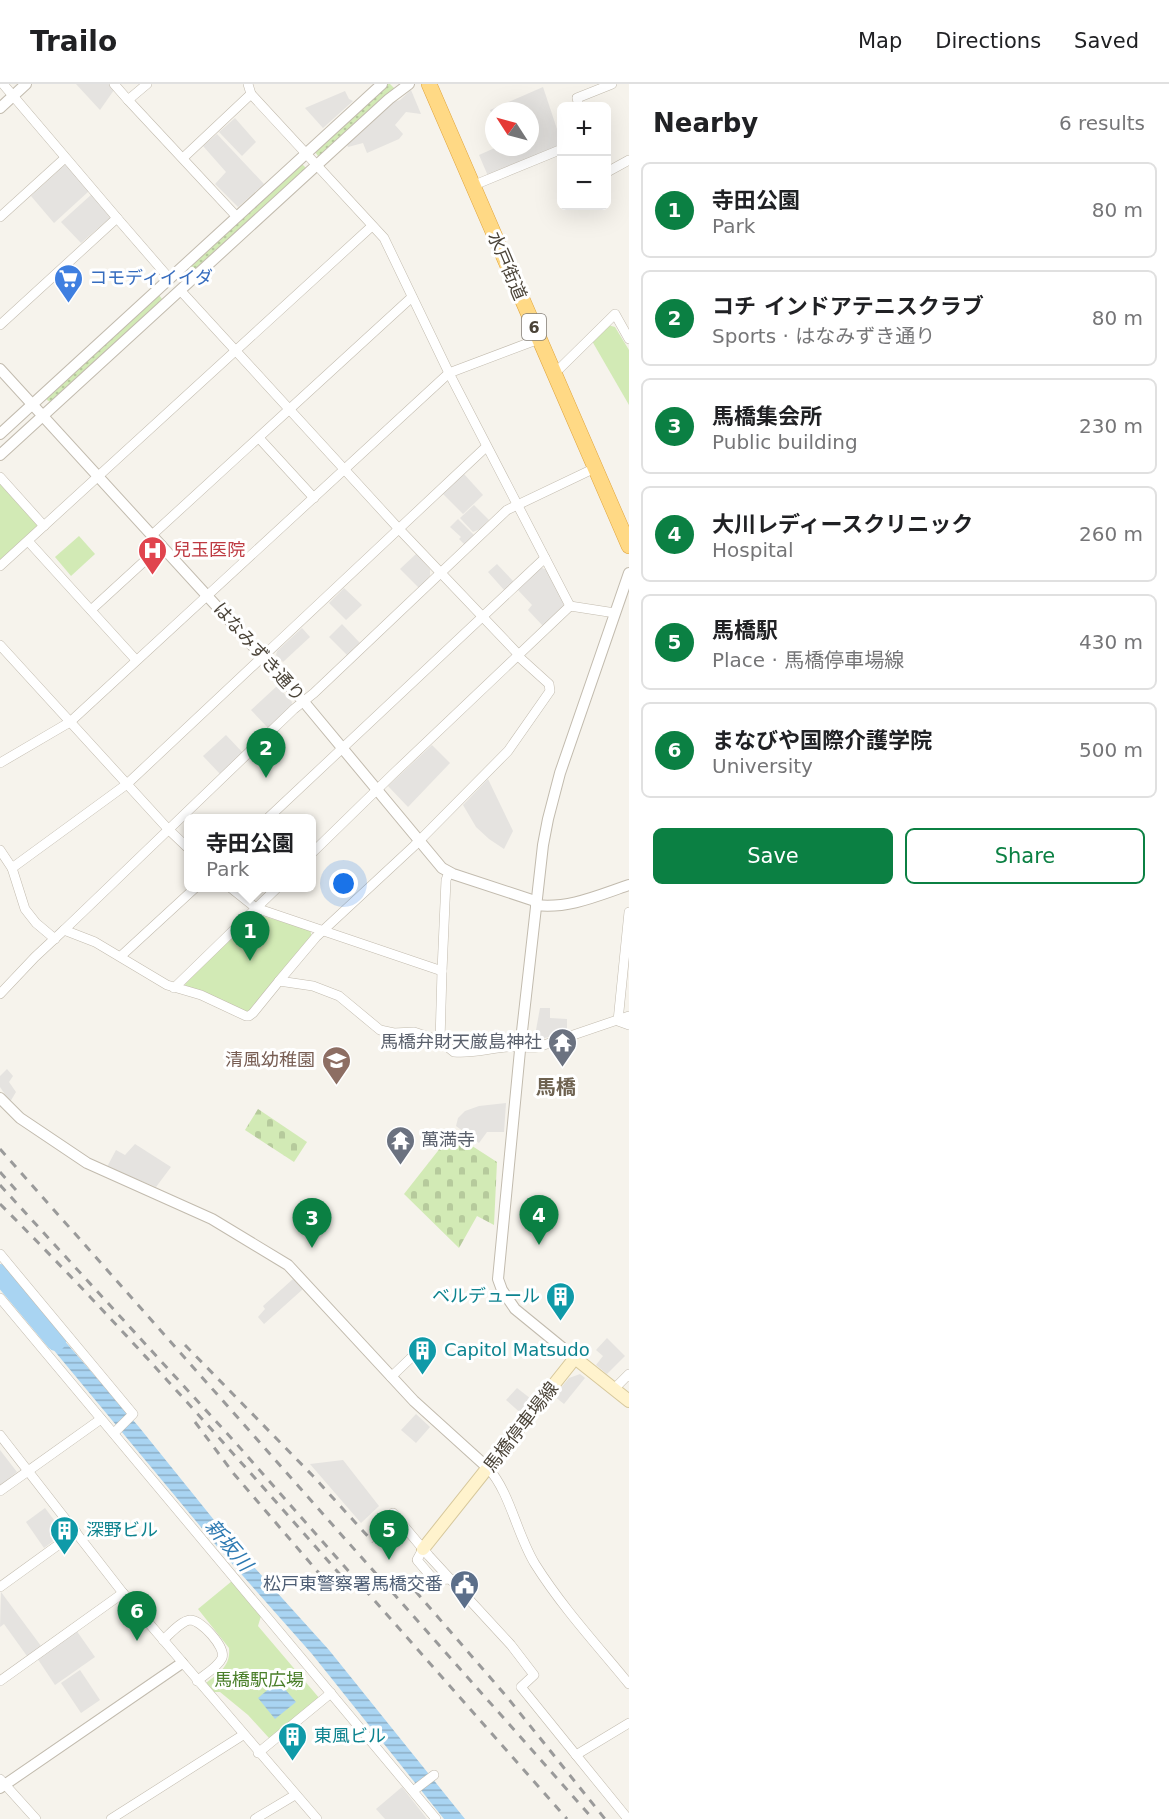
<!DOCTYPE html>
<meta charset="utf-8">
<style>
:root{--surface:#fff;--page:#f6f6f6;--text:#202124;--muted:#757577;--line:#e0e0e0;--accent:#0b8043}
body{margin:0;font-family:"DejaVu Sans","Noto Sans JP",sans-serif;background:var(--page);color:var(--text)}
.controls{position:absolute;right:18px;top:18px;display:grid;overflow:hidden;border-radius:9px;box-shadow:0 6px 24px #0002}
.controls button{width:54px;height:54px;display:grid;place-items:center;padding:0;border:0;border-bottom:2px solid var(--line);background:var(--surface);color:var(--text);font:30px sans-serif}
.compass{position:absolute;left:485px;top:18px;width:54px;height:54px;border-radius:50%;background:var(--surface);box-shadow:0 6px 24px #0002;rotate:306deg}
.you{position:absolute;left:344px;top:800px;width:21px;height:21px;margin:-15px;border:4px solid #fff;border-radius:50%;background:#1a73e8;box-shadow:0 0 0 9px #1a73e833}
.badge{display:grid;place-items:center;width:39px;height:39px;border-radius:50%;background:var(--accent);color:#fff;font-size:20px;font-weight:700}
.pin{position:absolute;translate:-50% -50px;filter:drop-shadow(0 2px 3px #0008)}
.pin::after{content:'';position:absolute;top:32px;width:21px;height:18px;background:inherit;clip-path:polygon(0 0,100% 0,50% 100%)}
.popup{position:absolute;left:184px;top:730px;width:132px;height:78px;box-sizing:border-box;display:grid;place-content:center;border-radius:9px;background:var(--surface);filter:drop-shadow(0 2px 4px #0005);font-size:20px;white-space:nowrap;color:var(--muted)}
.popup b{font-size:22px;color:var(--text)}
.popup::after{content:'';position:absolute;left:50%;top:100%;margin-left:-12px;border:12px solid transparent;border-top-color:var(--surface)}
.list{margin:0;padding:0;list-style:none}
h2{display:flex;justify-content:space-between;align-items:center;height:78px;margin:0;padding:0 24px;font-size:26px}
h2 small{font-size:20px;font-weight:400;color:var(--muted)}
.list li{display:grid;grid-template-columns:39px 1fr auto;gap:18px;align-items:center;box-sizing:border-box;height:96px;margin:0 12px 12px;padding:0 12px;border:2px solid var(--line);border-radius:9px}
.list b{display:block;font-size:22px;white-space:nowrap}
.list p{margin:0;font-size:20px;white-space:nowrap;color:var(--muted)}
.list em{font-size:20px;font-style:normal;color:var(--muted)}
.actions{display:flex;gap:12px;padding:18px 24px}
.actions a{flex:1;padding:14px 0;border:2px solid var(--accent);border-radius:9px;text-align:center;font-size:21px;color:var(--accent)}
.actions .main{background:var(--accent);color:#fff}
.map{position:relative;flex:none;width:629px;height:1735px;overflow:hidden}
header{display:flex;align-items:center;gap:36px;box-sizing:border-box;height:84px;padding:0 30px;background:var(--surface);border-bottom:2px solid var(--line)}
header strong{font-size:28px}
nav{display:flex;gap:33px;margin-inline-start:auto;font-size:21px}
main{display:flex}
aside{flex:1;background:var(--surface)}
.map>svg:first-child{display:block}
</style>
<header>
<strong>Trailo</strong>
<nav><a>Map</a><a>Directions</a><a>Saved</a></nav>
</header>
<main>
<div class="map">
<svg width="629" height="1735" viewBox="0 0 629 1735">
<defs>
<pattern id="grass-dots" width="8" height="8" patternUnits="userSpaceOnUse" patternTransform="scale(1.5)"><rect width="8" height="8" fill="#d2eab5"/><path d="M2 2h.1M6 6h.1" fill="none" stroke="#b6ca9c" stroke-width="1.8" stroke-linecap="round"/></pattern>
<pattern id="cemetery-stones" width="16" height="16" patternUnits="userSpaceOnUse" patternTransform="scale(1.5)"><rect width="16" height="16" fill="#d2eab5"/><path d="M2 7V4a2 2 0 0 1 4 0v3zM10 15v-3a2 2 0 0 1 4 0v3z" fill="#b6ca9c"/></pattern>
<pattern id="water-rules" width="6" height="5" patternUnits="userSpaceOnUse" patternTransform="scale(1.5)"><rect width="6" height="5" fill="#a9d4f2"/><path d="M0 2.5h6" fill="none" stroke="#8caec5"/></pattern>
</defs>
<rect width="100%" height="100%" fill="#f6f3ec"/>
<g fill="url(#grass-dots)">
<path d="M386 0H390L397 7 322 73 318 72 315 68Z"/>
<path d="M301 79 307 85 193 190 187 189 186 186Z"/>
<path d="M159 211 162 215V219L52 319 47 316V311Z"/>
</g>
<g fill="url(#cemetery-stones)">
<path d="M258 1025 307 1058 294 1078 245 1046Z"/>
<path d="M452 1049 497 1078 494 1141 477 1132 459 1164 404 1110Z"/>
</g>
<g fill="#d2eab5">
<path d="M608 241 615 243 629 266V321L592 257Z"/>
<path d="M0 400 38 442 0 476Z"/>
<path d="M79 452 95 470 71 492 55 473Z"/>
<path d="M256 830 310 846 312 853 251 926 246 928 186 904 185 900Z"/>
<path d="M232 1497 261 1532 258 1542 320 1615 274 1654H269L248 1631 220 1608H214L206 1599C219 1589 231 1582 229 1564L198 1525Z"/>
</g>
<g fill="#e5e3e0">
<path d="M76 0H109L114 6 100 26Z"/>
<path d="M543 3 561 57V61L488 92 479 71 497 63H530V27H494V35L490 26Z"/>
<path d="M411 6 421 30 406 28 395 41 403 50 399 55 367 69 363 59 348 63 347 61 394 18 400 16Z"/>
<path d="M345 7 349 15 353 17 323 44 305 24Z"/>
<path d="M235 34 256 58 242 72 219 48Z"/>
<path d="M217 50 264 100 238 123 215 100 226 88 203 62Z"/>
<path d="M66 80 89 107 54 139 31 112Z"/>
<path d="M92 110 111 133 81 159 61 138Z"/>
<path d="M464 390 483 411 463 430 443 410Z"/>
<path d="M474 421 489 436 480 445 473 448 460 434Z"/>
<path d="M458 435 474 451 465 461 459 455 461 453 450 443Z"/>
<path d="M416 470 430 485V492L419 504 400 485Z"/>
<path d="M497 480 514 498 505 507 488 488Z"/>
<path d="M540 483 547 486 563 517 564 523 543 542 528 526 532 521 518 506Z"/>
<path d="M344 504 362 521 346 536 329 519Z"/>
<path d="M342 540 360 559 347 571 329 553Z"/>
<path d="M302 544 310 553 283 578 276 571 277 567Z"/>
<path d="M277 602 292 618 291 623 269 645 251 626Z"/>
<path d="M226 651 243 669 221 691 203 672Z"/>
<path d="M432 661 450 679 408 723 388 702Z"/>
<path d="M488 695 513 747 504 765 489 755 476 743 463 721Z"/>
<path d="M540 924H550V934L567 935V948L534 957Z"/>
<path d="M7 985 13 992 9 998 16 1008 10 1018 0 1003V992Z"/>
<path d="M506 1019 504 1048H487L479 1059 456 1042 458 1034 465 1027 479 1022Z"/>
<path d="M135 1060 171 1083 156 1103 107 1083 116 1066 125 1071Z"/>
<path d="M293 1195 303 1205 264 1240 258 1233 265 1225 263 1222Z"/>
<path d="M607 1254 625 1272 607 1290 596 1281 603 1272 596 1266Z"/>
<path d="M580 1290 585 1294 564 1320 554 1312 569 1294Z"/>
<path d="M517 1304 535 1318 524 1332 506 1316Z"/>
<path d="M416 1330 430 1343 416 1359 401 1346Z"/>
<path d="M0 1366 17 1388 0 1402Z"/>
<path d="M343 1376 379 1422 361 1439 310 1380Z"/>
<path d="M45 1424 64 1449 44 1464 26 1438Z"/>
<path d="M1 1508 41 1562 27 1572 4 1540 0 1543Z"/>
<path d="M76 1546 95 1573 55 1601 37 1574Z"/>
<path d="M80 1586 100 1616 81 1629 61 1599Z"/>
<path d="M402 1703 427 1735H385L376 1725Z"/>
</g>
<g fill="url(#water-rules)">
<path d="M44 1233 139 1343 235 1462 329 1566 465 1735H444L312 1570 220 1466 32 1240Z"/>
<path d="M278 1597 296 1618 275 1635 258 1614Z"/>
</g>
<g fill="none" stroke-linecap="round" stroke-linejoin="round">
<path stroke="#a9d4f2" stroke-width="20" d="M0 1190 56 1257"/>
<defs>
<g id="minor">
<path d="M114 0 128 16 147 0"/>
<path d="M248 0 251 10 384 154 449 289 570 522"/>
<path d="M128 16 237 133"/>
<path d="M579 22 577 14 612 0"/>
<path d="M183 74 251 10"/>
<path d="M609 87 629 76"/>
<path d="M472 102 562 65"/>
<path d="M0 133 65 74"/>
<path d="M117 134 169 194"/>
<path d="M180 206 399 445 519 571"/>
<path d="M0 241 117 134 3 0"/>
<path d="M554 290 615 230 629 255"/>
<path d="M259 354 314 414"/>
<path d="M0 393 44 442"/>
<path d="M152 451 412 213"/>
<path d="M28 457 136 576"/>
<path d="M0 482 372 142"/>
<path d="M91 526 162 461"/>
<path d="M0 561 168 745 188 764"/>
<path d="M0 679 70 638 449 289 539 255"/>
<path d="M268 734 545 474"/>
<path d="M0 766 12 784 127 700 486 363"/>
<path d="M312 769 392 691 570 522 615 529"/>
<path d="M12 784 25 825 36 839 55 855"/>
<path d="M231 804 256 824 442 887 446 796 449 788"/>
<path d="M629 828 618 937 629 941"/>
<path d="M64 846 294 625 314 609 507 426 595 384"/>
<path d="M121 872 195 804"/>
<path d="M279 897 316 853 414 762 508 667 550 607 549 600 518 572"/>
<path d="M174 904 277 804"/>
<path d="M0 910 35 873 64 846 95 858 167 901 201 911 246 932H249L253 929 279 897 313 902 339 912 380 946 394 949 414 948 432 954 440 957 454 968C473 970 490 964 508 963 518 962 528 964 538 963L629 932"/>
<path d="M440 957 442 887"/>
<path d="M0 1170 133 1330 114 1349"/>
<path d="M0 1214 436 1735"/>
<path d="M391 1293 417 1268"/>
<path d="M614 1305 629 1290"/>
<path d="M0 1351 123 1509 317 1735"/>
<path d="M488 1384C510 1408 517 1451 535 1480 562 1523 597 1561 629 1600"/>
<path d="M0 1407 101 1335"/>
<path d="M393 1429 429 1472 511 1561 534 1591 521 1603 576 1671"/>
<path d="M423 1465 417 1476 434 1496 451 1495"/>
<path d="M0 1503 76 1448"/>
<path d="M163 1556C170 1550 181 1537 190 1536 201 1536 226 1563 222 1574 218 1583 204 1591 197 1597"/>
<path d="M0 1597 123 1509"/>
<path d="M258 1669 331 1609"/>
<path d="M0 1695 36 1735"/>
<path d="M413 1707 434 1691"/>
<path d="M111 1735 243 1651"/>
<path d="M255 1735 295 1711"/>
<path d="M628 1735 576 1671 629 1639"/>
</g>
<g id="tertiary">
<path d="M0 24 26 0"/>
<path d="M0 285 304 618 442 784 453 790 535 817 536 821C569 825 599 811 629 801"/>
<path d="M0 350 382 0"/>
<path d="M0 371 389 15 409 0"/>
<path d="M0 1014 20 1034 87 1079 212 1135 288 1181 414 1317 488 1384"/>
<path d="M575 1274 515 1225 502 1206 498 1195 521 956 543 761 548 735 560 689 629 489"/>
<path d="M0 1704 182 1579"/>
</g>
<path id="secondary" d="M423 1465 575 1274 629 1317"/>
<path id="trunk" d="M429 0 629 462"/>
</defs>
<use href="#minor" stroke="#c2bbae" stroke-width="10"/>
<use href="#tertiary" stroke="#c2bbae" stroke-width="12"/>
<use href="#secondary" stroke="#d6c79b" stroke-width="14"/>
<use href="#trunk" stroke="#e0a43c" stroke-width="16"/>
<use href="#minor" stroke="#fff" stroke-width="9"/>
<use href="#tertiary" stroke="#fff" stroke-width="10"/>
<use href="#secondary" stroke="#fff3cd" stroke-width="12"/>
<use href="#trunk" stroke="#ffd985" stroke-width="15"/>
<g stroke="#9a9a9a" stroke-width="3" stroke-dasharray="8 8" stroke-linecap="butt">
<path d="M0 1065 593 1735"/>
<path d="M0 1088 16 1106"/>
<path d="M0 1101 234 1357 567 1735"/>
<path d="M0 1120C120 1240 232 1368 344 1495"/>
<path d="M185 1261 313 1392 373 1458"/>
<path d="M195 1338 234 1390 330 1502"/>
<path d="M405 1495 507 1613 605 1735"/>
</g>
</g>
<defs>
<symbol id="supermarket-pin" viewBox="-11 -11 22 30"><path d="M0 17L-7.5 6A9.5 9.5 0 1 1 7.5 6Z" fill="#3f7fe0" stroke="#fff"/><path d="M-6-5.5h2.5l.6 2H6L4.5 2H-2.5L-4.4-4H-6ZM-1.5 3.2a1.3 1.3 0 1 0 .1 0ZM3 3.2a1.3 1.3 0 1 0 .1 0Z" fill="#fff"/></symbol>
<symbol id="hospital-pin" viewBox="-11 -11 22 30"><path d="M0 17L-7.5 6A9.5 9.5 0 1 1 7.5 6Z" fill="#e0444e" stroke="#fff"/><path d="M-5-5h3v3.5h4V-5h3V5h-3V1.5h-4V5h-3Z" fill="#fff"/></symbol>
<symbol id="temple-pin" viewBox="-11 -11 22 30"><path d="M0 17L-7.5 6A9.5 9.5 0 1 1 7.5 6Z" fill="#6b7280" stroke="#fff"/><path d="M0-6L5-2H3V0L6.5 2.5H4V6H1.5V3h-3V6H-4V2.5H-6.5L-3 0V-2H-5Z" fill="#fff"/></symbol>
<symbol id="school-pin" viewBox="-11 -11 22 30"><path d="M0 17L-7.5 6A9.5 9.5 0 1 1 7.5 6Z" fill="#8d6e63" stroke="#fff"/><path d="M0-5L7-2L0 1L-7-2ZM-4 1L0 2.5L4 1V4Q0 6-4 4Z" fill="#fff"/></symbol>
<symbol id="building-pin" viewBox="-11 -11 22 30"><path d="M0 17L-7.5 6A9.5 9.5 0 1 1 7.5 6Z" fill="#0f9aa8" stroke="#fff"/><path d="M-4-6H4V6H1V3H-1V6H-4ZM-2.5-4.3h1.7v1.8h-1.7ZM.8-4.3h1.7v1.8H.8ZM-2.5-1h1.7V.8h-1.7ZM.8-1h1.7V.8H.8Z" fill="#fff"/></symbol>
<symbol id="civic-pin" viewBox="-11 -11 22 30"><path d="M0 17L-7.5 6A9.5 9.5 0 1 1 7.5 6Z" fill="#5c6f8a" stroke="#fff"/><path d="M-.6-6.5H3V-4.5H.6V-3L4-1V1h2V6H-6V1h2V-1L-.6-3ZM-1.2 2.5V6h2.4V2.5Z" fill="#fff"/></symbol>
</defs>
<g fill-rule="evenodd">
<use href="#supermarket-pin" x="52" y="178" width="33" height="45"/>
<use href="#hospital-pin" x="136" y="450" width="33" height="45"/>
<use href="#temple-pin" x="546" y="942" width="33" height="45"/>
<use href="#school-pin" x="320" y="960" width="33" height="45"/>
<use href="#temple-pin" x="384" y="1040" width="33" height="45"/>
<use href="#building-pin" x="544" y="1196" width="33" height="45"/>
<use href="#building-pin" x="406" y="1250" width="33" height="45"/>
<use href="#building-pin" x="48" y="1430" width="33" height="45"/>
<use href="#civic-pin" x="448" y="1484" width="33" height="45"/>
<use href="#building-pin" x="276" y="1636" width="33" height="45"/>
</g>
<g text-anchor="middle" stroke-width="6" stroke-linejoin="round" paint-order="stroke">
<rect fill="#fff" stroke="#817c74" stroke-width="1.5" x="522" y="230" width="24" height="26" rx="4.5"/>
<g font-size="16" font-weight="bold" fill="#4b4439">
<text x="534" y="249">6</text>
</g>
<g font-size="18" fill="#4b4439" stroke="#fff">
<text transform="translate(507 182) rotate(67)" y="6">水戸街道</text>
<text transform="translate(259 568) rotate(48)" y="6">はなみずき通り</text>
<text transform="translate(521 1343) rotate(-52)" y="6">馬橋停車場線</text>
</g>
<g font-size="18" fill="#366cbe" stroke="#fff" text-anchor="start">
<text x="89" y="200">コモディイイダ</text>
</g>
<g font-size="18" fill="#be3a42" stroke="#fff" text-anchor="start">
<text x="173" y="472">兒玉医院</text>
</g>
<g font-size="18" fill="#5b616d" stroke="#fff" text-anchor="end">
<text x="542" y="964">馬橋弁財天厳島神社</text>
<text x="421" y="1062" text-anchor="start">萬満寺</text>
</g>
<g font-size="18" fill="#785e54" stroke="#fff" text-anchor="end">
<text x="315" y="982">清風幼稚園</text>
</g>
<g font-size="18" fill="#0d838f" stroke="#fff" text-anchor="start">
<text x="540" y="1218" text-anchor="end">ベルデュール</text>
<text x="444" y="1272">Capitol Matsudo</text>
<text x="86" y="1452">深野ビル</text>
<text x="314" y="1658">東風ビル</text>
</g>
<g font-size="18" fill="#4e5e75" stroke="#fff" text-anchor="end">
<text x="443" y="1506">松戸東警察署馬橋交番</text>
</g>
<g font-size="18" fill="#4a7f2a" stroke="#fff">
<text x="259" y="1602">馬橋駅広場</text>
</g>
<g font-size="20" font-weight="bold" fill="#6e6250" stroke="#fff">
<text x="556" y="1010">馬橋</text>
</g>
<g font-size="20" font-style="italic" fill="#2e7ab2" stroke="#fff">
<text transform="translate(229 1461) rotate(50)" y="7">新坂川</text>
</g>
</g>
</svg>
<div class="controls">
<button>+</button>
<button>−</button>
</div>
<svg class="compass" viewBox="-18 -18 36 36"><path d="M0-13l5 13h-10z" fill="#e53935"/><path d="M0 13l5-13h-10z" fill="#757577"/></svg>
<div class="you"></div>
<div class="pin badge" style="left:250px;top:877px">1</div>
<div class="popup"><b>寺田公園</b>Park</div>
<div class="pin badge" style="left:266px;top:694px">2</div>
<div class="pin badge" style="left:312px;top:1164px">3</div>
<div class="pin badge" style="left:539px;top:1161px">4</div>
<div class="pin badge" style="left:389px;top:1476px">5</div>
<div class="pin badge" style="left:137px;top:1557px">6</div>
</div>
<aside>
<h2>Nearby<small>6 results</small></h2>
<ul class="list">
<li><span class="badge">1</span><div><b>寺田公園</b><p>Park</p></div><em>80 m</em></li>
<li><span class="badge">2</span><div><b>コチ インドアテニスクラブ</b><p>Sports · はなみずき通り</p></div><em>80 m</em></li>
<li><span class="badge">3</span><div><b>馬橋集会所</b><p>Public building</p></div><em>230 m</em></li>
<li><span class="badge">4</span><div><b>大川レディースクリニック</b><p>Hospital</p></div><em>260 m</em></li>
<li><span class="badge">5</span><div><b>馬橋駅</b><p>Place · 馬橋停車場線</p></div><em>430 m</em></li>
<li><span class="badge">6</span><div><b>まなびや国際介護学院</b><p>University</p></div><em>500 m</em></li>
</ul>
<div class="actions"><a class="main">Save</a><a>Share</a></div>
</aside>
</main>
